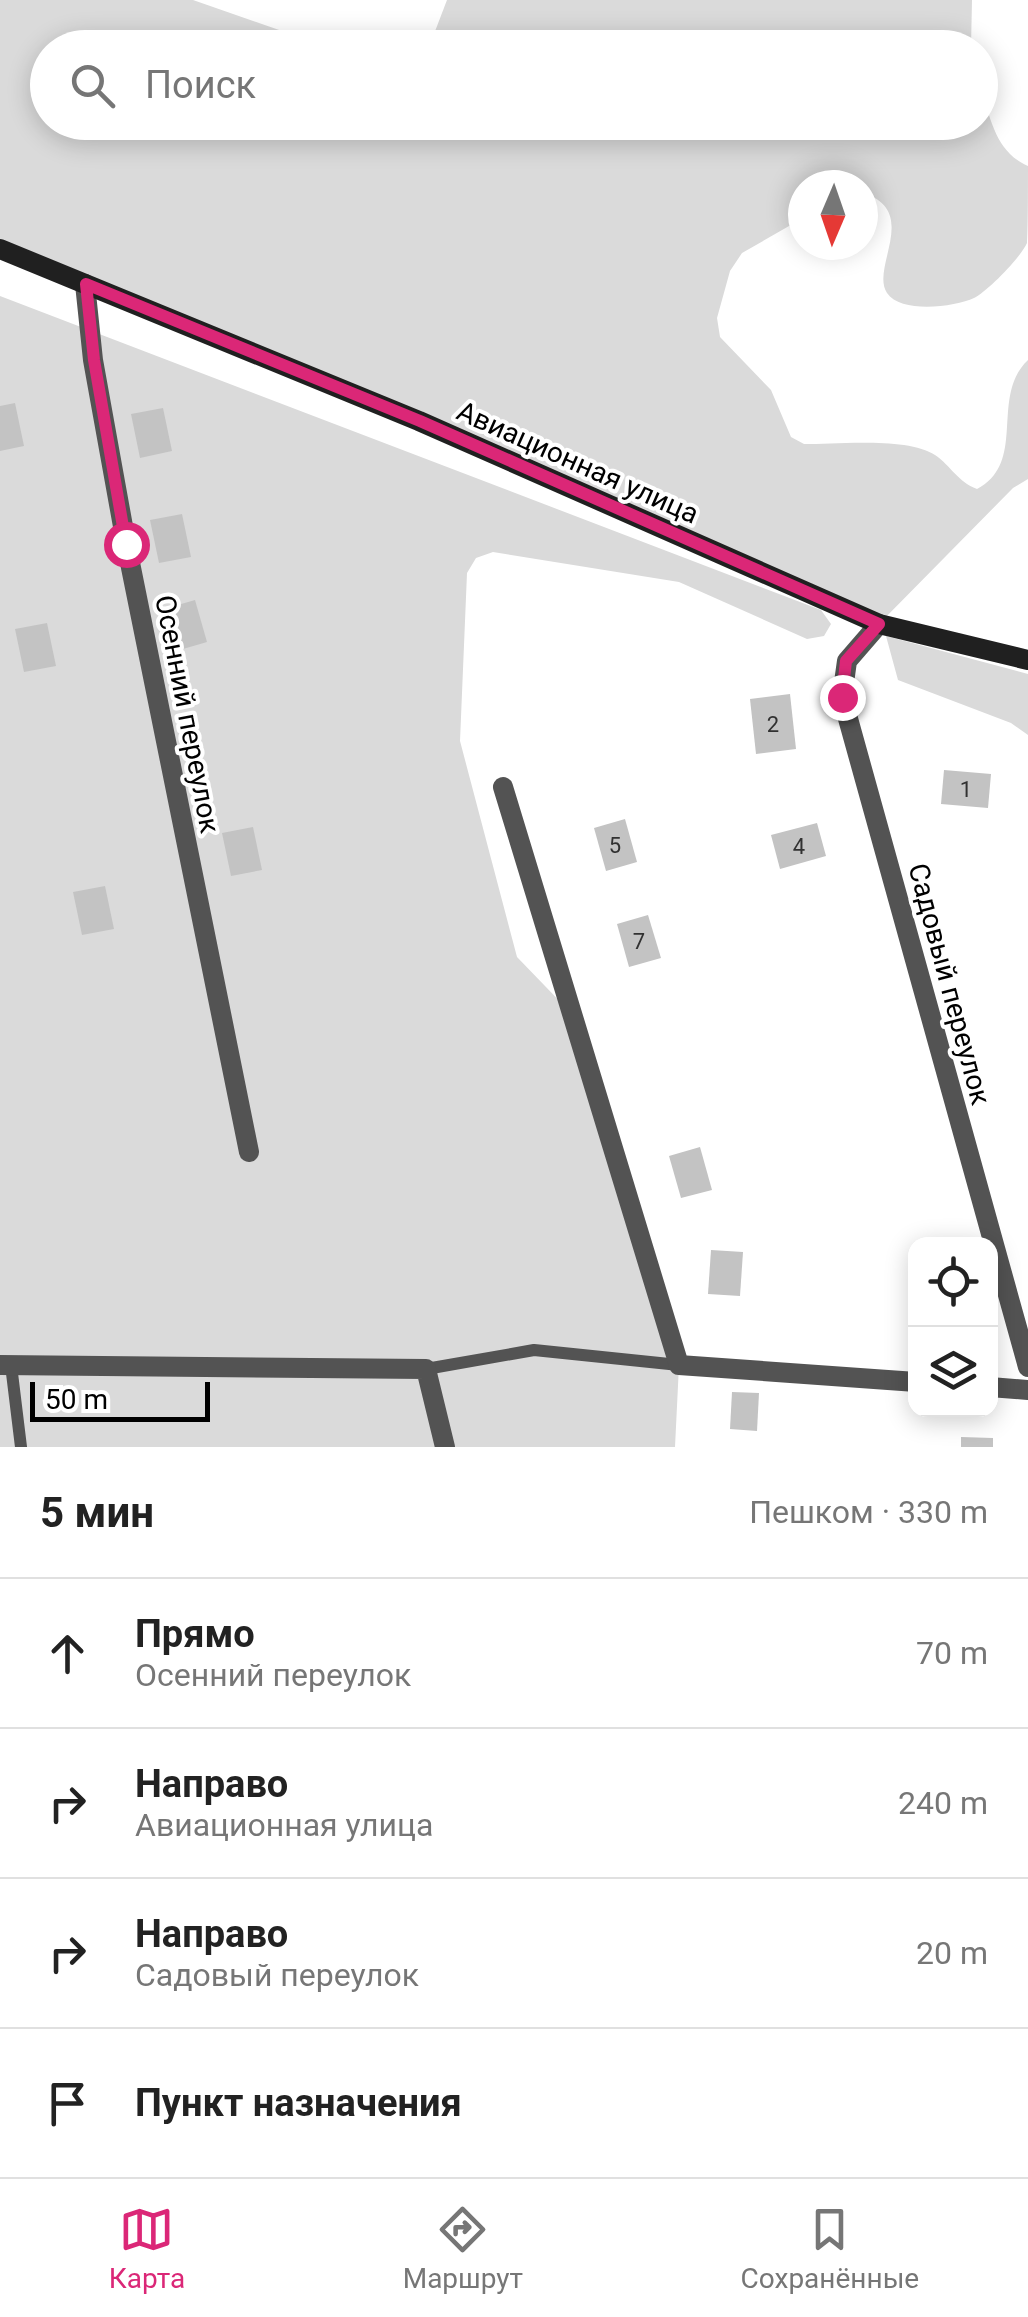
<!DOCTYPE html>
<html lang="ru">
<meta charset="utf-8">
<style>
:root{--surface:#fff;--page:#f6f6f6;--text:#222;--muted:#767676;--line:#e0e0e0;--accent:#db2777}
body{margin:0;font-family:Roboto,sans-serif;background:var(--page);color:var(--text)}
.controls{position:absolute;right:30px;bottom:30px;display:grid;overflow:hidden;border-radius:20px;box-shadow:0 5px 25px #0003}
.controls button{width:90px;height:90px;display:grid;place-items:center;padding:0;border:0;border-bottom:2px solid var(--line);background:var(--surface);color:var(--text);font:50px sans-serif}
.compass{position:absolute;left:788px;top:170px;width:90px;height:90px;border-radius:50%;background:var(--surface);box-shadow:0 5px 25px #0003;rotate:182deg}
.scale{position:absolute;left:30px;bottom:25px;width:180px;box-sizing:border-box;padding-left:10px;border:5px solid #000;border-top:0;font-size:28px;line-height:35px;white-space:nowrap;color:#000;-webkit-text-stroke:8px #fff;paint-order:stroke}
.stop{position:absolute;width:30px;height:30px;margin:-22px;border:8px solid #db2777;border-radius:50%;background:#fff}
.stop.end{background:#db2777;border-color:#fff;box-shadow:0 2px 10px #0008}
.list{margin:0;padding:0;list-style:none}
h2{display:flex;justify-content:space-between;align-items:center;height:130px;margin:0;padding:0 40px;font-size:42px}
h2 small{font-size:32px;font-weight:400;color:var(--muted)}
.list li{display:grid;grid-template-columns:65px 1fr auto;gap:30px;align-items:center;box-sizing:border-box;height:150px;padding:0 40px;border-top:2px solid var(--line)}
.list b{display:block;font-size:38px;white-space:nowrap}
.list p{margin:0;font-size:32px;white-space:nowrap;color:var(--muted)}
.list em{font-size:32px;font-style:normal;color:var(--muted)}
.icon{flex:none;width:55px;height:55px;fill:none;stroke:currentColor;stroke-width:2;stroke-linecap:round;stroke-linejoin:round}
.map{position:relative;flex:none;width:1028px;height:1447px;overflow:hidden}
.search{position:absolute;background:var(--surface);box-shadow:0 5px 25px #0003;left:30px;right:30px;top:30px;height:110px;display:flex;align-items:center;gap:25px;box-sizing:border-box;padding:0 35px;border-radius:55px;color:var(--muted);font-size:38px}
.sheet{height:730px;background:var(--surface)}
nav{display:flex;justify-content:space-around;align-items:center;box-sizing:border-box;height:140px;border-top:2px solid var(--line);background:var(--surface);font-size:28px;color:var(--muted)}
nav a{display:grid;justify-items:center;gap:5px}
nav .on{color:var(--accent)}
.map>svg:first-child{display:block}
</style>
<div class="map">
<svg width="1028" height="1447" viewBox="0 0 1028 1447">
<rect width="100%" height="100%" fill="#fff"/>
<g fill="#dadada">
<path d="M0 0H193L328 47 48 48V122H980L981 89C991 120 996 152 1028 166 1028 181 1028 232 1027 243 1021 257 988 291 974 298 955 307 901 314 887 293 870 268 921 211 863 193V185H803V218L742 253 730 271 717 318 720 337 771 390 791 437 804 444C837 444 909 437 935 455 951 466 958 482 977 489 1028 462 989 397 1028 360V479L1013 488 879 624 0 253Z"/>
<path d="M447 0H972L971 47H429Z"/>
<path d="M0 296 821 610 831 624 824 636 807 639 679 582 493 552 476 558 467 573 460 741 517 957 573 1015 679 1365 675 1447H0Z"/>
<path d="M886 636 1028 674V735L1011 723 898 680Z"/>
</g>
<g fill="#c3c3c3">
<path d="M15 403 24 446 0 451V406Z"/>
<path d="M163 408 172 451 140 458 131 414Z"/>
<path d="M182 514 191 557 159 563 150 520Z"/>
<path d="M195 600 207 642 176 651 164 609Z"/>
<path d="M47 623 56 666 24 672 15 629Z"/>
<path d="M790 694 796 749 756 754 750 699Z"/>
<path d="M944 770 991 774 988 808 941 804Z"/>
<path d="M625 819 637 862 606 871 594 828Z"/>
<path d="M817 823 826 856 780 869 771 835Z"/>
<path d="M253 827 262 870 231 876 222 833Z"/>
<path d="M105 886 114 929 82 935 73 892Z"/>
<path d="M648 915 661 958 629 967 617 924Z"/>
<path d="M700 1147 712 1190 681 1198 669 1156Z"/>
<path d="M711 1250 743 1252 740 1296 708 1294Z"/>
<path d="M732 1392 759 1393 757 1431 730 1429Z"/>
<path d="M961 1437 993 1438V1447H961Z"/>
</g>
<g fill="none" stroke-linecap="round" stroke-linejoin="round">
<g stroke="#535353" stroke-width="12">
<path d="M11 1365 21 1447"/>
<path d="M426 1369 534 1350 679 1365"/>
</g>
<g stroke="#535353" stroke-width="20">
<path d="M85 284 93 360 126 543 249 1152"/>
<path d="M879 624 847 661 842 697 1028 1367"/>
<path d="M503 787 679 1365 916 1382"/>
<path d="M0 1365 426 1369 445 1447"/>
<path d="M990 1387 1028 1390"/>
</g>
<path stroke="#202020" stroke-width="20" d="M0 249 419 421 879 624 1028 660"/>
</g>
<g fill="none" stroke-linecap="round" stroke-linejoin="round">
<path stroke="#db2777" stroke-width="12" d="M126 544 94 360 86 284 420 421 879 624 846 661 842 697"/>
</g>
<g text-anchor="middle" stroke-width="8" stroke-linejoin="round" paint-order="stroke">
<g font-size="22" fill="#313131">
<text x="773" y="732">2</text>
<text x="966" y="797">1</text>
<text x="615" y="853">5</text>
<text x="799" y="854">4</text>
<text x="639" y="949">7</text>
</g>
<g font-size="28" fill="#000" stroke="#fff">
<text transform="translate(578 462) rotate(24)" y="10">Авиационная улица</text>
<text transform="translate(188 714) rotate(79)" y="10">Осенний переулок</text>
<text transform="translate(950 984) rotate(75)" y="10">Садовый переулок</text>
</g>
</g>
</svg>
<div class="controls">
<button><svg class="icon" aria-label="locate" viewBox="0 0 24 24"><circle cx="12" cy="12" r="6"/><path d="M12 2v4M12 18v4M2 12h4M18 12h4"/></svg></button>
<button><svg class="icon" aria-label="layers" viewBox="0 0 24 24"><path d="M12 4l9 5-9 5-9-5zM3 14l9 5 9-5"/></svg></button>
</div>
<svg class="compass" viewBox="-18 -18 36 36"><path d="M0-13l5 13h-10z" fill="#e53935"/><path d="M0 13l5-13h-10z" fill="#767676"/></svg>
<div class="scale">50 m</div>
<div class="stop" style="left:126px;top:544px"></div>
<div class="stop end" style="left:842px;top:697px"></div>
<div class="search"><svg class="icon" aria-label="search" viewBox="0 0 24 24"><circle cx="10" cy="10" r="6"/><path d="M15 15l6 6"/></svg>Поиск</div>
</div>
<section class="sheet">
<h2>5 мин<small>Пешком · 330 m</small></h2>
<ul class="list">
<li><svg class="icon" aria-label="ahead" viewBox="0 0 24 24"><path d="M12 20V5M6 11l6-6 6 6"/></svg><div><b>Прямо</b><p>Осенний переулок</p></div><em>70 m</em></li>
<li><svg class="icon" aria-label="right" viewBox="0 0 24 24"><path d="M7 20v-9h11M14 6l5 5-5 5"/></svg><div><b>Направо</b><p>Авиационная улица</p></div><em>240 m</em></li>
<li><svg class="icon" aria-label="right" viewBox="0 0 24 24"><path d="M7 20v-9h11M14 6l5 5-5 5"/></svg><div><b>Направо</b><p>Садовый переулок</p></div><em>20 m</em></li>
<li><svg class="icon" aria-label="arrive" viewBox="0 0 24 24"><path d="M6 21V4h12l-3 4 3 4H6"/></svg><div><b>Пункт назначения</b></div></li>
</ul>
</section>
<nav>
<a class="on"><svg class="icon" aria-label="map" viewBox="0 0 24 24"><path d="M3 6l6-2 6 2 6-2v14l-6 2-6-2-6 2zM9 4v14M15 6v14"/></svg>Карта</a>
<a><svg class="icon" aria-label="directions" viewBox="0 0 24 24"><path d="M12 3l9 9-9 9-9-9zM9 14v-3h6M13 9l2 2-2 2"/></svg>Маршрут</a>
<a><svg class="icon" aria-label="saved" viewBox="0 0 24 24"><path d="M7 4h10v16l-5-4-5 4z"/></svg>Сохранённые</a>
</nav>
